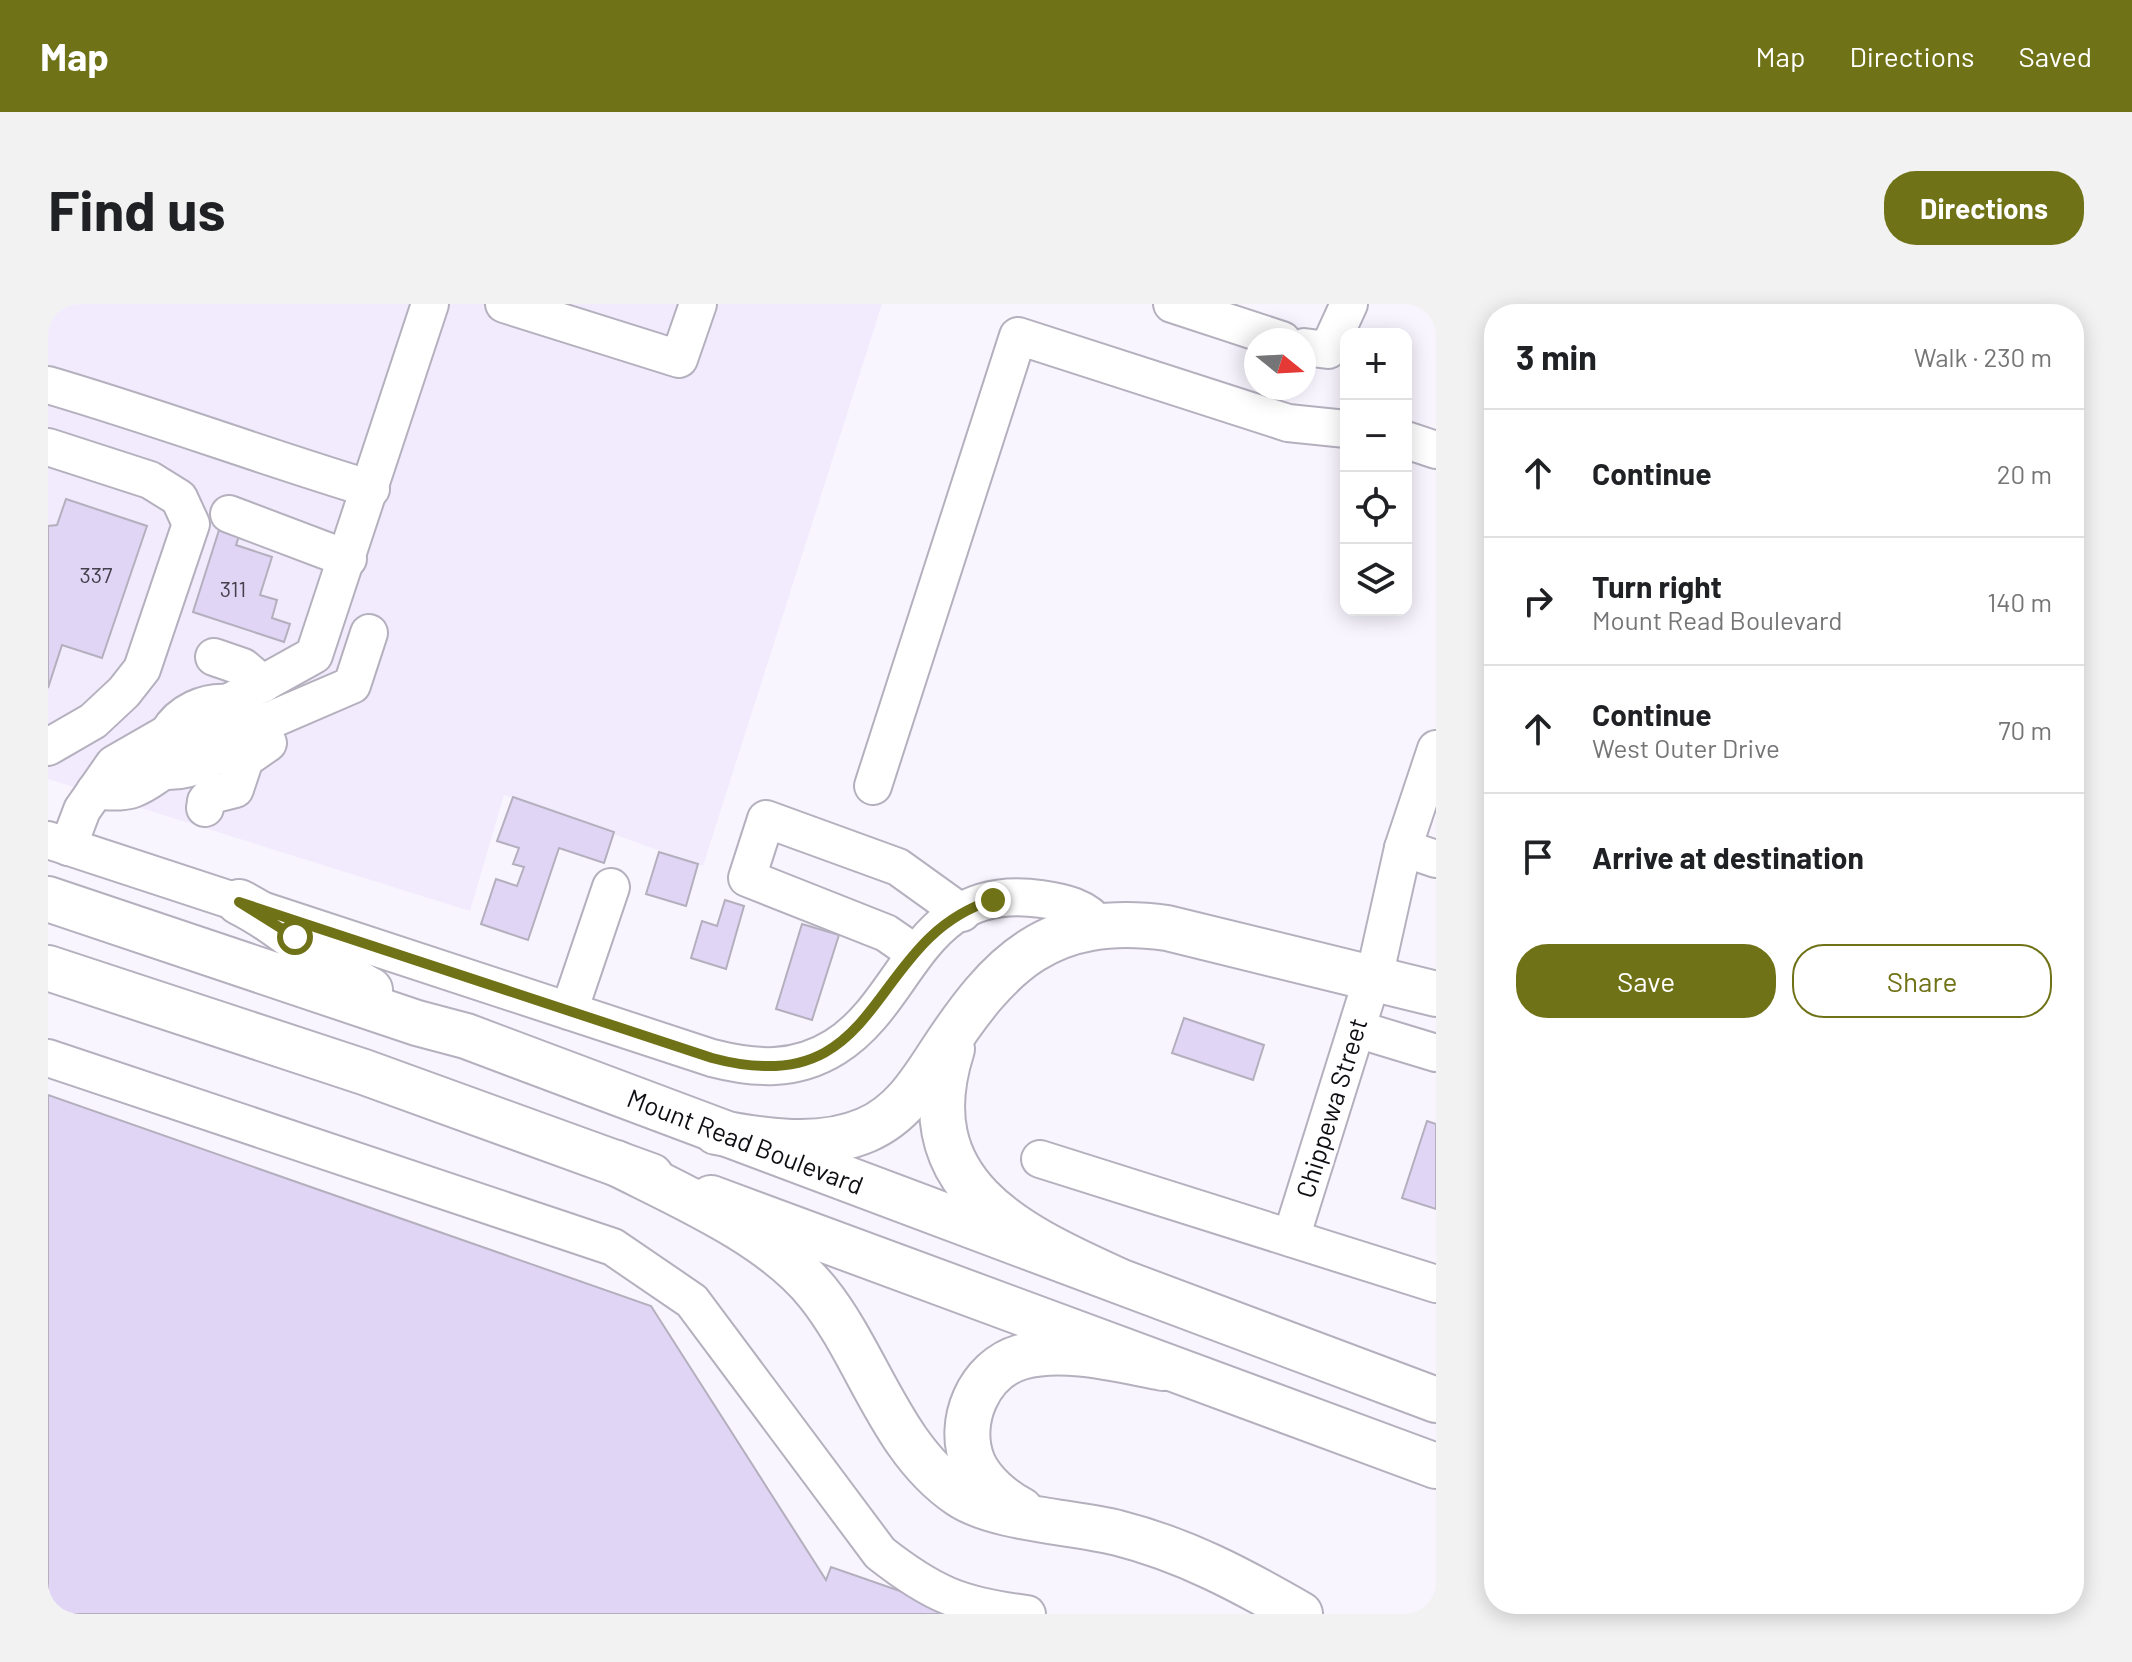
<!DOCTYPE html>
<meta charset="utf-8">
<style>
:root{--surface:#fff;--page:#f2f2f2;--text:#202124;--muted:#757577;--line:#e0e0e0;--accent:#707217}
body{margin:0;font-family:Barlow,sans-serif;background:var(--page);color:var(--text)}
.controls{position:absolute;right:24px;top:24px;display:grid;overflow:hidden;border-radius:16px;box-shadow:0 4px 20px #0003}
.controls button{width:72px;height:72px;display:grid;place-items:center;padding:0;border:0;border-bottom:2px solid var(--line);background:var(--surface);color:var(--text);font:40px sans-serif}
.compass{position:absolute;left:1196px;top:24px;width:72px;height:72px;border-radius:50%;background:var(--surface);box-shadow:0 4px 20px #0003;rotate:108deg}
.stop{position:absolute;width:24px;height:24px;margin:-18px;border:6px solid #707217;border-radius:50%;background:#fff}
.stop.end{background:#707217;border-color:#fff;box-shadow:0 2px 8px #0008}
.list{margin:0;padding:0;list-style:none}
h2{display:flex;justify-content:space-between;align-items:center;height:104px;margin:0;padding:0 32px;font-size:34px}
h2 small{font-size:26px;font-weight:400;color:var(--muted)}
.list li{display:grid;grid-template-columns:52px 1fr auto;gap:24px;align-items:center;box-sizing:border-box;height:128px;padding:0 32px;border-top:2px solid var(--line)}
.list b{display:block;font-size:30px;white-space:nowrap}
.list p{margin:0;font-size:26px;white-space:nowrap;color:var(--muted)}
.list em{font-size:26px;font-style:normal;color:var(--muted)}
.actions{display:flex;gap:16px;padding:24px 32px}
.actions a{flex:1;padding:18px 0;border:2px solid var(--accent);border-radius:32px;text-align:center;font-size:28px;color:var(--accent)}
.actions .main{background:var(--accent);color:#fff}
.icon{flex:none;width:44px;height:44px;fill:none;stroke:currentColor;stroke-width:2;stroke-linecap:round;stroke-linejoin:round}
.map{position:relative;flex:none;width:1388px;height:1310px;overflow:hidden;border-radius:32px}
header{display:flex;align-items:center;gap:48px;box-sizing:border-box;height:112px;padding:0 40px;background:var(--accent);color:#fff}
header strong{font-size:38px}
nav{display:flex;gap:44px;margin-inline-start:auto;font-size:28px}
.intro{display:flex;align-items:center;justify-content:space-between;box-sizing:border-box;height:192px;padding:0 48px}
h1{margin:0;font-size:56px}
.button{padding:20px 36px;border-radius:32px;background:var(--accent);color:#fff;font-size:28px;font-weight:700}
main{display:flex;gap:48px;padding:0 48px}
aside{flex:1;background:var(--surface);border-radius:32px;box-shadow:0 4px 20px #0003}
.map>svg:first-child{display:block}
</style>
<header>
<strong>Map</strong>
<nav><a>Map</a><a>Directions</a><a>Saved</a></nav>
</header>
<div class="intro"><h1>Find us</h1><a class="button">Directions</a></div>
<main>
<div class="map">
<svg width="1388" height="1310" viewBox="0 0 1388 1310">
<rect width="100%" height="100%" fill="#f8f5fe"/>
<path fill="#f1ebfd" d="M0 0H834L655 562 456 491 422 607 0 475Z"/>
<g fill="#e1d5f6" stroke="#b4afbd" stroke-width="2">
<path d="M18 195 99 222 54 354 14 341 0 384V222L9 221Z"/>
<path d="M172 223 192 229 188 241 224 253 212 291 229 296 224 314 242 320 236 338 145 308Z"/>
<path d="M465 493 566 528 556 559 511 544 480 636 433 620 448 575 469 582 476 563 465 560 471 544 449 537Z"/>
<path d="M611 548 650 560 638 602 598 590Z"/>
<path d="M677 596 696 602 678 665 643 654 654 617 669 622Z"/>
<path d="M754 620 791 631 764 716 728 705Z"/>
<path d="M1136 714 1216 741 1205 776 1124 749Z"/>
<path d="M0 791 603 1002 778 1276 783 1263 918 1310H0Z"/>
<path d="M1379 817 1388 820V905L1354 894Z"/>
</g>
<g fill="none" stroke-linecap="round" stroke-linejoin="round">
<defs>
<g id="minor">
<path d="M456 0 631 55 650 0"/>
<path d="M1124 0 1234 36"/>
<path d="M1256 43 1280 46 1301 0"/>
<path d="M0 81C109 113 214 152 323 185"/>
<path d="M1358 136 1388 146"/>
<path d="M0 143 102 176 131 194 143 220 94 365 76 388 45 417 0 443"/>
<path d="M181 210 300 255"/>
<path d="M166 353 195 363 215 380"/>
<path d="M180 399C157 397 132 408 120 429L136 432 172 414 180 399 266 351 382 0"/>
<path d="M190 430 304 381 321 329"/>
<path d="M825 482 970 32 1240 119 1298 125"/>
<path d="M47 487C59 487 75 489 85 485 123 470 146 426 190 430 176 452 144 468 118 467"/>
<path d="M157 504 158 497 163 491 187 485 197 455 220 439 214 430"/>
<path d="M0 536 664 754C707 765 747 768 787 743 863 696 869 577 993 595 1015 598 1038 603 1052 622"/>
<path d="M20 543 34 506 66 460 120 429"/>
<path d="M1355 544 1388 555"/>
<path d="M867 649 838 629 699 574 718 515 850 563 914 609"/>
<path d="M521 707 563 583"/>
<path d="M1309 725 1388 749"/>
<path d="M0 754 565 943 644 997 832 1249C884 1290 913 1302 979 1310"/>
<path d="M992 855 1388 980"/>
<path d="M1243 934 1330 656 1355 544 1388 445"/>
</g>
<g id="major">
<path d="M0 595 369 719 418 732 1388 1096"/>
<path d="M191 598C239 622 275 661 322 686"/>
<path d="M0 664 316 768 603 872"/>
<path d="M663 894 1388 1162"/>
</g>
<g id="highway">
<path d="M904 745C861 879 965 929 1069 976"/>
<path d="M668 828C715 837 772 846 818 826 853 811 872 781 892 750 952 658 1001 608 1119 624L1388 690"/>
<path d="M568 859C633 892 724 931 770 989 820 1051 843 1145 912 1191 948 1215 1026 1218 1070 1229 1137 1246 1193 1276 1252 1310"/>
<path d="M973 1206C954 1196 934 1179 925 1159 908 1118 931 1065 973 1053 1016 1041 1072 1056 1115 1064"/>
</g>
</defs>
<use href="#minor" stroke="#b5b0be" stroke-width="40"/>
<use href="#major" stroke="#b5b0be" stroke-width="48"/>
<use href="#highway" stroke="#b5b0be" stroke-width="48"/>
<use href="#minor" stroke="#fff" stroke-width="36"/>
<use href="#major" stroke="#fff" stroke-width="44"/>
<use href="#highway" stroke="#fff" stroke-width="44"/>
</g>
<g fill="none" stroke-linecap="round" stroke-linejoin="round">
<path stroke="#707217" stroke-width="10" d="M247 633 191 598 664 754C839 801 817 635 945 596"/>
</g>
<g text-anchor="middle" stroke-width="7" stroke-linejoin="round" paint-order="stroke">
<g font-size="22" fill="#44404c">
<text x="48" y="279">337</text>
<text x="185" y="293">311</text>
</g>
<g font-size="26" fill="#100e13" stroke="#fff">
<text transform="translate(1284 804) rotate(-73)" y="9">Chippewa Street</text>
<text transform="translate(697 838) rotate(21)" y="9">Mount Read Boulevard</text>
</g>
</g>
</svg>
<div class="controls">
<button>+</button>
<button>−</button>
<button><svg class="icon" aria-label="locate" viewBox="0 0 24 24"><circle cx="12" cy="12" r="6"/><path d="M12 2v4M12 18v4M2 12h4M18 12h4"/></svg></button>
<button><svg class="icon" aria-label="layers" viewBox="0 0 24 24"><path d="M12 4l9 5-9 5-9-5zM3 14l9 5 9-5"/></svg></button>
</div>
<svg class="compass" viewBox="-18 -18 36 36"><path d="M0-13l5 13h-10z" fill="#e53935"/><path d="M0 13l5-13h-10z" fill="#757577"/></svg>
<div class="stop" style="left:247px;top:633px"></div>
<div class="stop end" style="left:945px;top:596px"></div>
</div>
<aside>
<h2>3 min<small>Walk · 230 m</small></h2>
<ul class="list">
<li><svg class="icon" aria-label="ahead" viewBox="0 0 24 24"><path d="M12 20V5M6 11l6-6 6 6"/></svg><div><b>Continue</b></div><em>20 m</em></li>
<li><svg class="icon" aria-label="right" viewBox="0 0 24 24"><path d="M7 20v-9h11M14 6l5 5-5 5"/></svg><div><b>Turn right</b><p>Mount Read Boulevard</p></div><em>140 m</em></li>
<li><svg class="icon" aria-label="ahead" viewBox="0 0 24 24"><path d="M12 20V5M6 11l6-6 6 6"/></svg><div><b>Continue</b><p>West Outer Drive</p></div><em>70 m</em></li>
<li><svg class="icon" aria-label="arrive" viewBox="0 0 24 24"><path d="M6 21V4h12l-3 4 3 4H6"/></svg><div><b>Arrive at destination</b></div></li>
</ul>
<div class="actions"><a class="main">Save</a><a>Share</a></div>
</aside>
</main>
